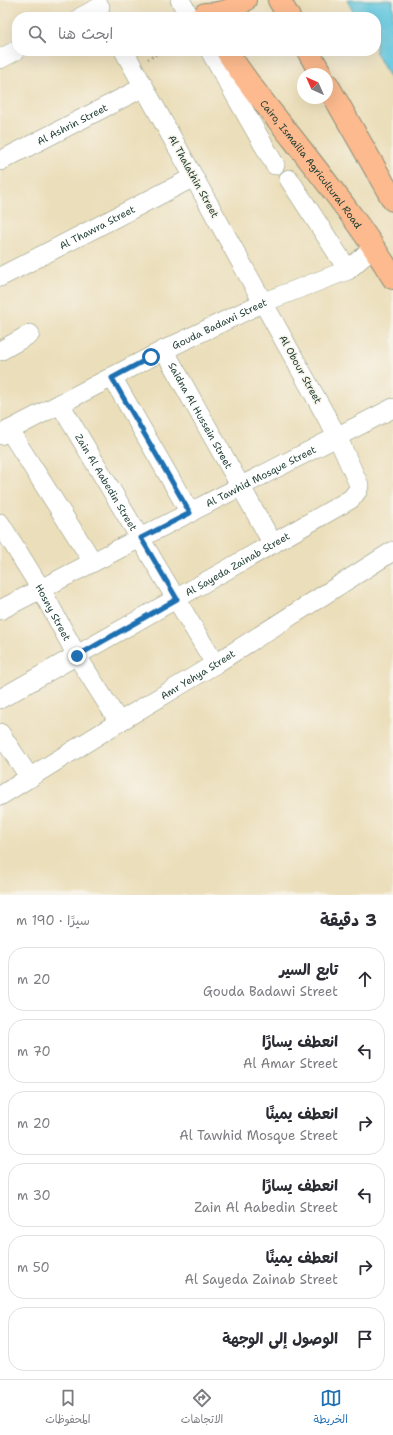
<!DOCTYPE html>
<html lang="ar">
<meta charset="utf-8">
<style>
:root{--surface:#fff;--page:#f2f2f3;--text:#2b2b33;--muted:#7c7c81;--line:#e1e1e2;--accent:#1f6fb2}
body{margin:0;font-family:"Shantell Sans","Playpen Sans Arabic",sans-serif;background:var(--page);color:var(--text);direction:rtl}
.compass{position:absolute;left:297px;top:68px;width:36px;height:36px;border-radius:50%;background:var(--surface);box-shadow:0 4px 16px #0002;rotate:315deg}
.stop{position:absolute;width:12px;height:12px;margin:-9px;border:3px solid #1f6fb2;border-radius:50%;background:#fff}
.stop.end{background:#1f6fb2;border-color:#fff;box-shadow:0 1px 4px #0008}
.list{margin:0;padding:0;list-style:none}
h2{display:flex;justify-content:space-between;align-items:center;height:52px;margin:0;padding:0 16px;font-size:17px}
h2 small{font-size:13px;font-weight:400;color:var(--muted)}
.list li{display:grid;grid-template-columns:26px 1fr auto;gap:12px;align-items:center;box-sizing:border-box;height:64px;margin:0 8px 8px;padding:0 8px;border:1px solid var(--line);border-radius:16px}
.list b{display:block;font-size:15px;white-space:nowrap}
.list p{margin:0;font-size:13px;white-space:nowrap;color:var(--muted)}
.list em{font-size:13px;font-style:normal;color:var(--muted)}
.icon{flex:none;width:22px;height:22px;fill:none;stroke:currentColor;stroke-width:2;stroke-linecap:round;stroke-linejoin:round}
.map{position:relative;flex:none;width:393px;height:895px;overflow:hidden;direction:ltr}
.search{position:absolute;background:var(--surface);box-shadow:0 4px 16px #0002;left:12px;right:12px;top:12px;height:44px;display:flex;align-items:center;gap:10px;box-sizing:border-box;padding:0 14px;border-radius:16px;color:var(--muted);font-size:15px}
.sheet{height:484px;background:var(--surface)}
nav{display:flex;justify-content:space-around;align-items:center;box-sizing:border-box;height:56px;border-top:1px solid var(--line);background:var(--surface);font-size:11px;color:var(--muted)}
nav a{display:grid;justify-items:center;gap:2px}
nav .on{color:var(--accent)}
.map>svg:first-child{display:block}
</style>
<div class="map">
<svg width="393" height="895" viewBox="0 0 393 895">
<rect width="100%" height="100%" fill="#f7f3e8"/>
<filter id="ink" filterUnits="userSpaceOnUse"><feTurbulence type="fractalNoise" baseFrequency=".025" numOctaves="2"/><feDisplacementMap in="SourceGraphic" scale="8" xChannelSelector="R" yChannelSelector="G"/><feConvolveMatrix kernelMatrix="1 2 1 2 8 2 1 2 1" color-interpolation-filters="sRGB"/></filter>
<filter id="wash" filterUnits="userSpaceOnUse"><feTurbulence type="fractalNoise" baseFrequency=".012" numOctaves="4" result="noise"/><feDisplacementMap in="SourceGraphic" scale="16" xChannelSelector="R" yChannelSelector="G"/><feGaussianBlur stdDeviation="0.9" result="paint"/><feColorMatrix in="noise" values="0 0 0 0 0 0 0 0 0 0 0 0 0 0 0 0 0 1.4 0 .05"/><feComposite in="paint" operator="in"/></filter>
<g filter="url(#wash)">
<rect width="100%" height="100%" fill="#ebdeba"/>
<path fill="#62c7e0" stroke="#40828a" d="M347 0H393V84L375 51H376V17H356Z"/>
</g>
<g filter="url(#ink)">
<g fill="none" stroke-linecap="round" stroke-linejoin="round">
<defs>
<g id="minor">
<path d="M180 0 190 17"/>
<path d="M81 17 100 7"/>
<path d="M210 51 275 165"/>
<path d="M0 59 17 50"/>
<path id="s1" d="M0 161 144 87"/>
<path d="M289 179 348 270"/>
<path id="s2" d="M0 277 194 177"/>
<path id="s3" d="M164 350 273 544"/>
<path d="M0 351 30 334"/>
<path d="M112 377 190 513"/>
<path id="s4" d="M60 404 215 664"/>
<path d="M9 430 93 562"/>
<path id="s5" d="M0 435 164 350 264 302 348 270 374 247"/>
<path id="s6" d="M0 523 41 589 77 656 119 722"/>
<path id="s7" d="M0 610 393 408"/>
<path id="s8" d="M0 699 351 499 358 490 359 485 337 436 124 51"/>
<path d="M0 733 30 778"/>
<path id="s9" d="M0 796 119 722 215 664 393 551"/>
</g>
<g id="major">
<path d="M279 0 289 17"/>
<path d="M205 14C220 14 234 11 245 0"/>
<path id="s10" d="M227 51C246 82 270 110 293 139 328 184 364 229 393 278"/>
<path d="M308 51 321 74"/>
<path d="M327 84 393 200"/>
</g>
</defs>
<use href="#minor" stroke="#858e77" stroke-width="20"/>
<use href="#major" stroke="#858e77" stroke-width="24"/>
<path stroke="#858e77" stroke-width="2.5" stroke-dasharray="1 3" stroke-linecap="butt" d="M148 59 163 51"/>
<use href="#minor" stroke="#fff" stroke-width="19"/>
<use href="#major" stroke="#fcba8e" stroke-width="22"/>
</g>
</g>
<g fill="none" stroke-linecap="round" stroke-linejoin="round" filter="url(#ink)">
<path stroke="#1f6fb2" stroke-width="5" d="M77 656 177 599 141 538 190 513 112 378 151 357"/>
</g>
<g text-anchor="middle" stroke-width="3" stroke-linejoin="round" paint-order="stroke">
<g font-size="10" fill="#1f3d34" stroke="#f7f3e8">
<text dy="4" stroke="none"><textPath href="#s1" startOffset="81">Al Ashrin Street</textPath></text>
<text dy="4" stroke="none"><textPath href="#s10" startOffset="141">Cairo, Ismailia Agricultural Road</textPath></text>
<text transform="translate(194 176) rotate(61)" y="4">Al Thalathin Street</text>
<text dy="4" stroke="none"><textPath href="#s2" startOffset="109">Al Thawra Street</textPath></text>
<text dy="4" stroke="none"><textPath href="#s5" startOffset="246">Gouda Badawi Street</textPath></text>
<text transform="translate(301 369) rotate(61)" y="4">Al Obour Street</text>
<text dy="4" stroke="none"><textPath href="#s3" startOffset="75">Saidna Al Hussein Street</textPath></text>
<text dy="4" stroke="none"><textPath href="#s7" startOffset="293">Al Tawhid Mosque Street</textPath></text>
<text dy="4" stroke="none"><textPath href="#s4" startOffset="91">Zain Al Aabedin Street</textPath></text>
<text dy="4" stroke="none"><textPath href="#s8" startOffset="273">Al Sayeda Zainab Street</textPath></text>
<text dy="4" stroke="none"><textPath href="#s6" startOffset="104">Hosny Street</textPath></text>
<text dy="4" stroke="none"><textPath href="#s9" startOffset="232">Amr Yehya Street</textPath></text>
</g>
</g>
</svg>
<svg class="compass" viewBox="-18 -18 36 36"><path d="M0-13l5 13h-10z" fill="#e53935"/><path d="M0 13l5-13h-10z" fill="#7c7c81"/></svg>
<div class="stop" style="left:151px;top:357px"></div>
<div class="stop end" style="left:77px;top:656px"></div>
<div class="search"><svg class="icon" aria-label="search" viewBox="0 0 24 24"><circle cx="10" cy="10" r="6"/><path d="M15 15l6 6"/></svg>ابحث هنا</div>
</div>
<section class="sheet">
<h2>3 دقيقة<small>سيرًا · 190 m</small></h2>
<ul class="list">
<li><svg class="icon" aria-label="ahead" viewBox="0 0 24 24"><path d="M12 20V5M6 11l6-6 6 6"/></svg><div><b>تابع السير</b><p>Gouda Badawi Street</p></div><em>20 m</em></li>
<li><svg class="icon" aria-label="left" viewBox="0 0 24 24"><path d="M17 20v-9H6M10 6l-5 5 5 5"/></svg><div><b>انعطف يسارًا</b><p>Al Amar Street</p></div><em>70 m</em></li>
<li><svg class="icon" aria-label="right" viewBox="0 0 24 24"><path d="M7 20v-9h11M14 6l5 5-5 5"/></svg><div><b>انعطف يمينًا</b><p>Al Tawhid Mosque Street</p></div><em>20 m</em></li>
<li><svg class="icon" aria-label="left" viewBox="0 0 24 24"><path d="M17 20v-9H6M10 6l-5 5 5 5"/></svg><div><b>انعطف يسارًا</b><p>Zain Al Aabedin Street</p></div><em>30 m</em></li>
<li><svg class="icon" aria-label="right" viewBox="0 0 24 24"><path d="M7 20v-9h11M14 6l5 5-5 5"/></svg><div><b>انعطف يمينًا</b><p>Al Sayeda Zainab Street</p></div><em>50 m</em></li>
<li><svg class="icon" aria-label="arrive" viewBox="0 0 24 24"><path d="M6 21V4h12l-3 4 3 4H6"/></svg><div><b>الوصول إلى الوجهة</b></div></li>
</ul>
</section>
<nav>
<a class="on"><svg class="icon" aria-label="map" viewBox="0 0 24 24"><path d="M3 6l6-2 6 2 6-2v14l-6 2-6-2-6 2zM9 4v14M15 6v14"/></svg>الخريطة</a>
<a><svg class="icon" aria-label="directions" viewBox="0 0 24 24"><path d="M12 3l9 9-9 9-9-9zM9 14v-3h6M13 9l2 2-2 2"/></svg>الاتجاهات</a>
<a><svg class="icon" aria-label="saved" viewBox="0 0 24 24"><path d="M7 4h10v16l-5-4-5 4z"/></svg>المحفوظات</a>
</nav>
